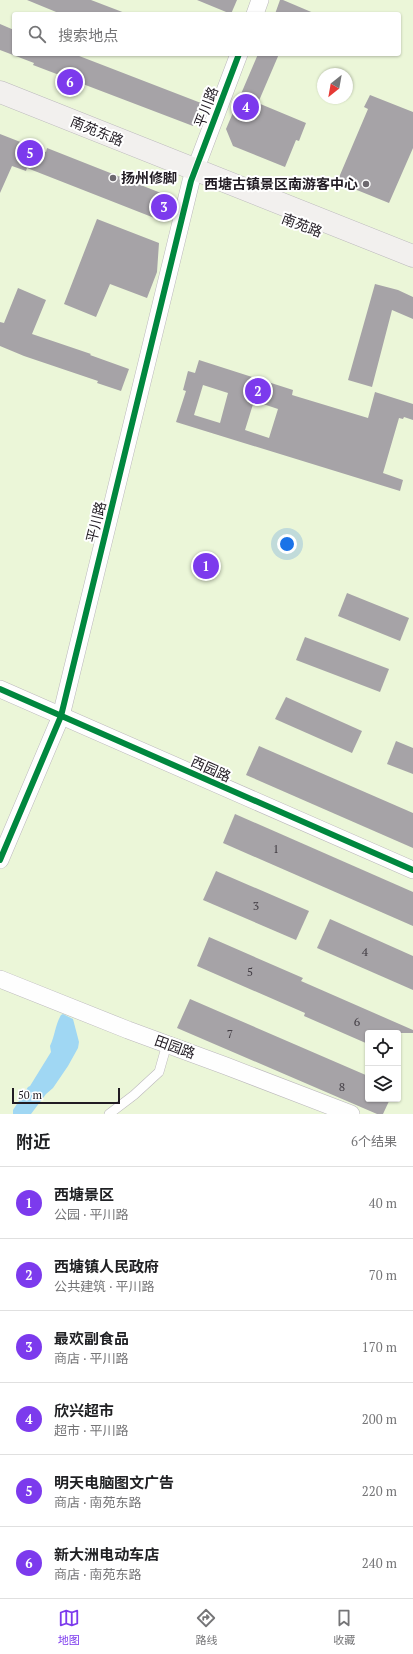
<!DOCTYPE html>
<html lang="zh">
<meta charset="utf-8">
<style>
:root{--surface:#fff;--page:#f6f6f6;--text:#202124;--muted:#757577;--line:#e0e0e0;--accent:#7c3aed}
body{margin:0;font-family:"PT Serif","Noto Sans SC",serif;background:var(--page);color:var(--text)}
.controls{position:absolute;right:12px;bottom:12px;display:grid;overflow:hidden;border-radius:4px;box-shadow:0 1px 3px #0004}
.controls button{width:36px;height:36px;display:grid;place-items:center;padding:0;border:0;border-bottom:1px solid var(--line);background:var(--surface);color:var(--text);font:20px sans-serif}
.compass{position:absolute;left:317px;top:68px;width:36px;height:36px;border-radius:50%;background:var(--surface);box-shadow:0 1px 3px #0004;rotate:211deg}
.scale{position:absolute;left:12px;bottom:10px;width:108px;box-sizing:border-box;padding-left:4px;border:2px solid #211b23;border-top:0;font-size:11px;line-height:14px;white-space:nowrap;color:#211b23;-webkit-text-stroke:3px #fff;paint-order:stroke}
.you{position:absolute;left:287px;top:544px;width:14px;height:14px;margin:-10px;border:3px solid #fff;border-radius:50%;background:#1a73e8;box-shadow:0 0 0 6px #1a73e833}
.badge{display:grid;place-items:center;width:26px;height:26px;border-radius:50%;background:var(--accent);color:#fff;font-size:13px;font-weight:700}
.pin{position:absolute;translate:-50% -50%;border:2px solid #fff;box-shadow:0 1px 4px #0006}
.list{margin:0;padding:0;list-style:none}
h2{display:flex;justify-content:space-between;align-items:center;height:52px;margin:0;padding:0 16px;font-size:17px}
h2 small{font-size:13px;font-weight:400;color:var(--muted)}
.list li{display:grid;grid-template-columns:26px 1fr auto;gap:12px;align-items:center;box-sizing:border-box;height:72px;padding:0 16px;border-top:1px solid var(--line)}
.list b{display:block;font-size:15px;white-space:nowrap}
.list p{margin:0;font-size:13px;white-space:nowrap;color:var(--muted)}
.list em{font-size:13px;font-style:normal;color:var(--muted)}
.icon{flex:none;width:22px;height:22px;fill:none;stroke:currentColor;stroke-width:2;stroke-linecap:round;stroke-linejoin:round}
.map{position:relative;flex:none;width:413px;height:1114px;overflow:hidden}
.search{position:absolute;background:var(--surface);box-shadow:0 1px 3px #0004;left:12px;right:12px;top:12px;height:44px;display:flex;align-items:center;gap:10px;box-sizing:border-box;padding:0 14px;border-radius:4px;color:var(--muted);font-size:15px}
.sheet{height:484px;background:var(--surface)}
nav{display:flex;justify-content:space-around;align-items:center;box-sizing:border-box;height:56px;border-top:1px solid var(--line);background:var(--surface);font-size:11px;color:var(--muted)}
nav a{display:grid;justify-items:center;gap:2px}
nav .on{color:var(--accent)}
.map>svg:first-child{display:block}
</style>
<div class="map">
<svg width="413" height="1114" viewBox="0 0 413 1114">
<rect width="100%" height="100%" fill="#faf9fb"/>
<path fill="#ebf6d8" fill-rule="evenodd" d="M0 0H413V1114H0ZM14 14H399V54H14ZM323 74H347V98H323ZM368 1033H398V1099H368Z"/>
<path fill="#a0d7f3" d="M63 1014 73 1019 79 1042 78 1048 68 1066 53 1088 46 1094 31 1114H13V1110L28 1087 30 1086 51 1052 50 1046C55 1036 55 1025 61 1015Z"/>
<g fill="#a6a3a7" fill-rule="evenodd">
<path d="M27 0H91L125 13 61 14Z"/>
<path d="M197 0H237L231 14Z"/>
<path d="M280 0H283L316 14H275Z"/>
<path d="M0 24 14 30V54H74L201 103 193 126 33 65 34 63 0 50Z"/>
<path d="M258 54H279L258 103 306 123 299 141 296 140 285 167 233 146 226 129Z"/>
<path d="M370 95 413 112V148L389 203 337 182 368 109 364 107Z"/>
<path d="M0 134 46 152 47 148 166 195 157 219 27 168 26 171 12 166 0 193Z"/>
<path d="M97 219 159 243 157 272 147 298 110 284 96 317 64 304Z"/>
<path d="M375 284 398 290 413 297V319L392 310 372 387 348 380Z"/>
<path d="M18 288 46 300 32 334 91 354 90 355 129 369 121 391 97 383 98 381 24 356 0 346V322L4 323Z"/>
<path d="M199 360 293 390 292 395 368 418 375 392 413 404V420L404 417 403 419 399 418 383 473 403 480 400 491 176 422 186 391 183 390 188 371 195 373ZM203 385 228 393 220 423 194 415ZM254 401 278 409 269 438 245 430Z"/>
<path d="M347 593 409 618 400 641 338 616Z"/>
<path d="M305 637 389 669 380 692 296 660Z"/>
<path d="M286 697 362 731 352 753 275 719Z"/>
<path d="M396 741 413 748V774L387 764Z"/>
<path d="M259 746 413 813V848L246 775Z"/>
<path d="M235 814 413 892V926L223 843Z"/>
<path d="M216 871 309 911 296 940 203 900Z"/>
<path d="M330 919 413 956V990L317 948Z"/>
<path d="M209 937 303 978 301 981 413 1030V1033H368V1044L304 1016 305 1013 197 966Z"/>
<path d="M190 999 368 1076V1099H390L383 1114H377L177 1028Z"/>
</g>
<g fill="none" stroke-linecap="round" stroke-linejoin="round">
<defs>
<path id="lane" d="M109 1114 134 1095 159 1072 167 1044"/>
<g id="street">
<path d="M255 14 260 0"/>
<path d="M0 689 413 870"/>
<path d="M0 860 61 716 191 181 239 54"/>
<path d="M0 979 128 1030 226 1066 351 1114"/>
</g>
<path id="secondary" d="M0 92 413 256"/>
</defs>
<use href="#lane" stroke="#bbb8bc" stroke-width="10"/>
<use href="#street" stroke="#bbb8bc" stroke-width="18"/>
<use href="#secondary" stroke="#bbb8bc" stroke-width="23"/>
<use href="#lane" stroke="#fefefe" stroke-width="9"/>
<use href="#street" stroke="#fefefe" stroke-width="17"/>
<use href="#secondary" stroke="#f2f0ee" stroke-width="22"/>
<defs>
<g id="cycleway">
<path d="M0 689 413 870"/>
<path d="M0 860 61 716 191 181 239 54"/>
</g>
</defs>
<use href="#cycleway" stroke="#fff" stroke-width="8"/>
<use href="#cycleway" stroke="#00873e" stroke-width="6"/>
</g>
<g fill="#6d696f" stroke="#fff" stroke-width="1.5">
<circle cx="113" cy="178" r="4"/>
<circle cx="366" cy="184" r="4"/>
</g>
<g text-anchor="middle" stroke-width="4" stroke-linejoin="round" paint-order="stroke">
<g font-size="12" fill="#423d44">
<text x="276" y="853">1</text>
<text x="256" y="910">3</text>
<text x="365" y="956">4</text>
<text x="250" y="976">5</text>
<text x="357" y="1026">6</text>
<text x="230" y="1038">7</text>
<text x="342" y="1091">8</text>
</g>
<g font-size="14" fill="#211b23" stroke="#fff">
<text transform="translate(206 107) rotate(-69)" y="5">平川路</text>
<text transform="translate(97 131) rotate(22)" y="5">南苑东路</text>
<text transform="translate(302 225) rotate(21)" y="5">南苑路</text>
<text transform="translate(96 522) rotate(-76)" y="5">平川路</text>
<text transform="translate(211 769) rotate(24)" y="5">西园路</text>
<text transform="translate(175 1047) rotate(20)" y="5">田园路</text>
</g>
<g font-size="14" font-weight="bold" fill="#211b23" stroke="#fff" text-anchor="start">
<text x="121" y="183">扬州修脚</text>
<text x="358" y="189" text-anchor="end">西塘古镇景区南游客中心</text>
</g>
</g>
</svg>
<div class="controls">
<button><svg class="icon" aria-label="locate" viewBox="0 0 24 24"><circle cx="12" cy="12" r="6"/><path d="M12 2v4M12 18v4M2 12h4M18 12h4"/></svg></button>
<button><svg class="icon" aria-label="layers" viewBox="0 0 24 24"><path d="M12 4l9 5-9 5-9-5zM3 14l9 5 9-5"/></svg></button>
</div>
<svg class="compass" viewBox="-18 -18 36 36"><path d="M0-13l5 13h-10z" fill="#e53935"/><path d="M0 13l5-13h-10z" fill="#757577"/></svg>
<div class="scale">50 m</div>
<div class="you"></div>
<div class="pin badge" style="left:206px;top:566px">1</div>
<div class="pin badge" style="left:258px;top:391px">2</div>
<div class="pin badge" style="left:164px;top:207px">3</div>
<div class="pin badge" style="left:246px;top:107px">4</div>
<div class="pin badge" style="left:30px;top:153px">5</div>
<div class="pin badge" style="left:70px;top:82px">6</div>
<div class="search"><svg class="icon" aria-label="search" viewBox="0 0 24 24"><circle cx="10" cy="10" r="6"/><path d="M15 15l6 6"/></svg>搜索地点</div>
</div>
<section class="sheet">
<h2>附近<small>6个结果</small></h2>
<ul class="list">
<li><span class="badge">1</span><div><b>西塘景区</b><p>公园 · 平川路</p></div><em>40 m</em></li>
<li><span class="badge">2</span><div><b>西塘镇人民政府</b><p>公共建筑 · 平川路</p></div><em>70 m</em></li>
<li><span class="badge">3</span><div><b>最欢副食品</b><p>商店 · 平川路</p></div><em>170 m</em></li>
<li><span class="badge">4</span><div><b>欣兴超市</b><p>超市 · 平川路</p></div><em>200 m</em></li>
<li><span class="badge">5</span><div><b>明天电脑图文广告</b><p>商店 · 南苑东路</p></div><em>220 m</em></li>
<li><span class="badge">6</span><div><b>新大洲电动车店</b><p>商店 · 南苑东路</p></div><em>240 m</em></li>
</ul>
</section>
<nav>
<a class="on"><svg class="icon" aria-label="map" viewBox="0 0 24 24"><path d="M3 6l6-2 6 2 6-2v14l-6 2-6-2-6 2zM9 4v14M15 6v14"/></svg>地图</a>
<a><svg class="icon" aria-label="directions" viewBox="0 0 24 24"><path d="M12 3l9 9-9 9-9-9zM9 14v-3h6M13 9l2 2-2 2"/></svg>路线</a>
<a><svg class="icon" aria-label="saved" viewBox="0 0 24 24"><path d="M7 4h10v16l-5-4-5 4z"/></svg>收藏</a>
</nav>
